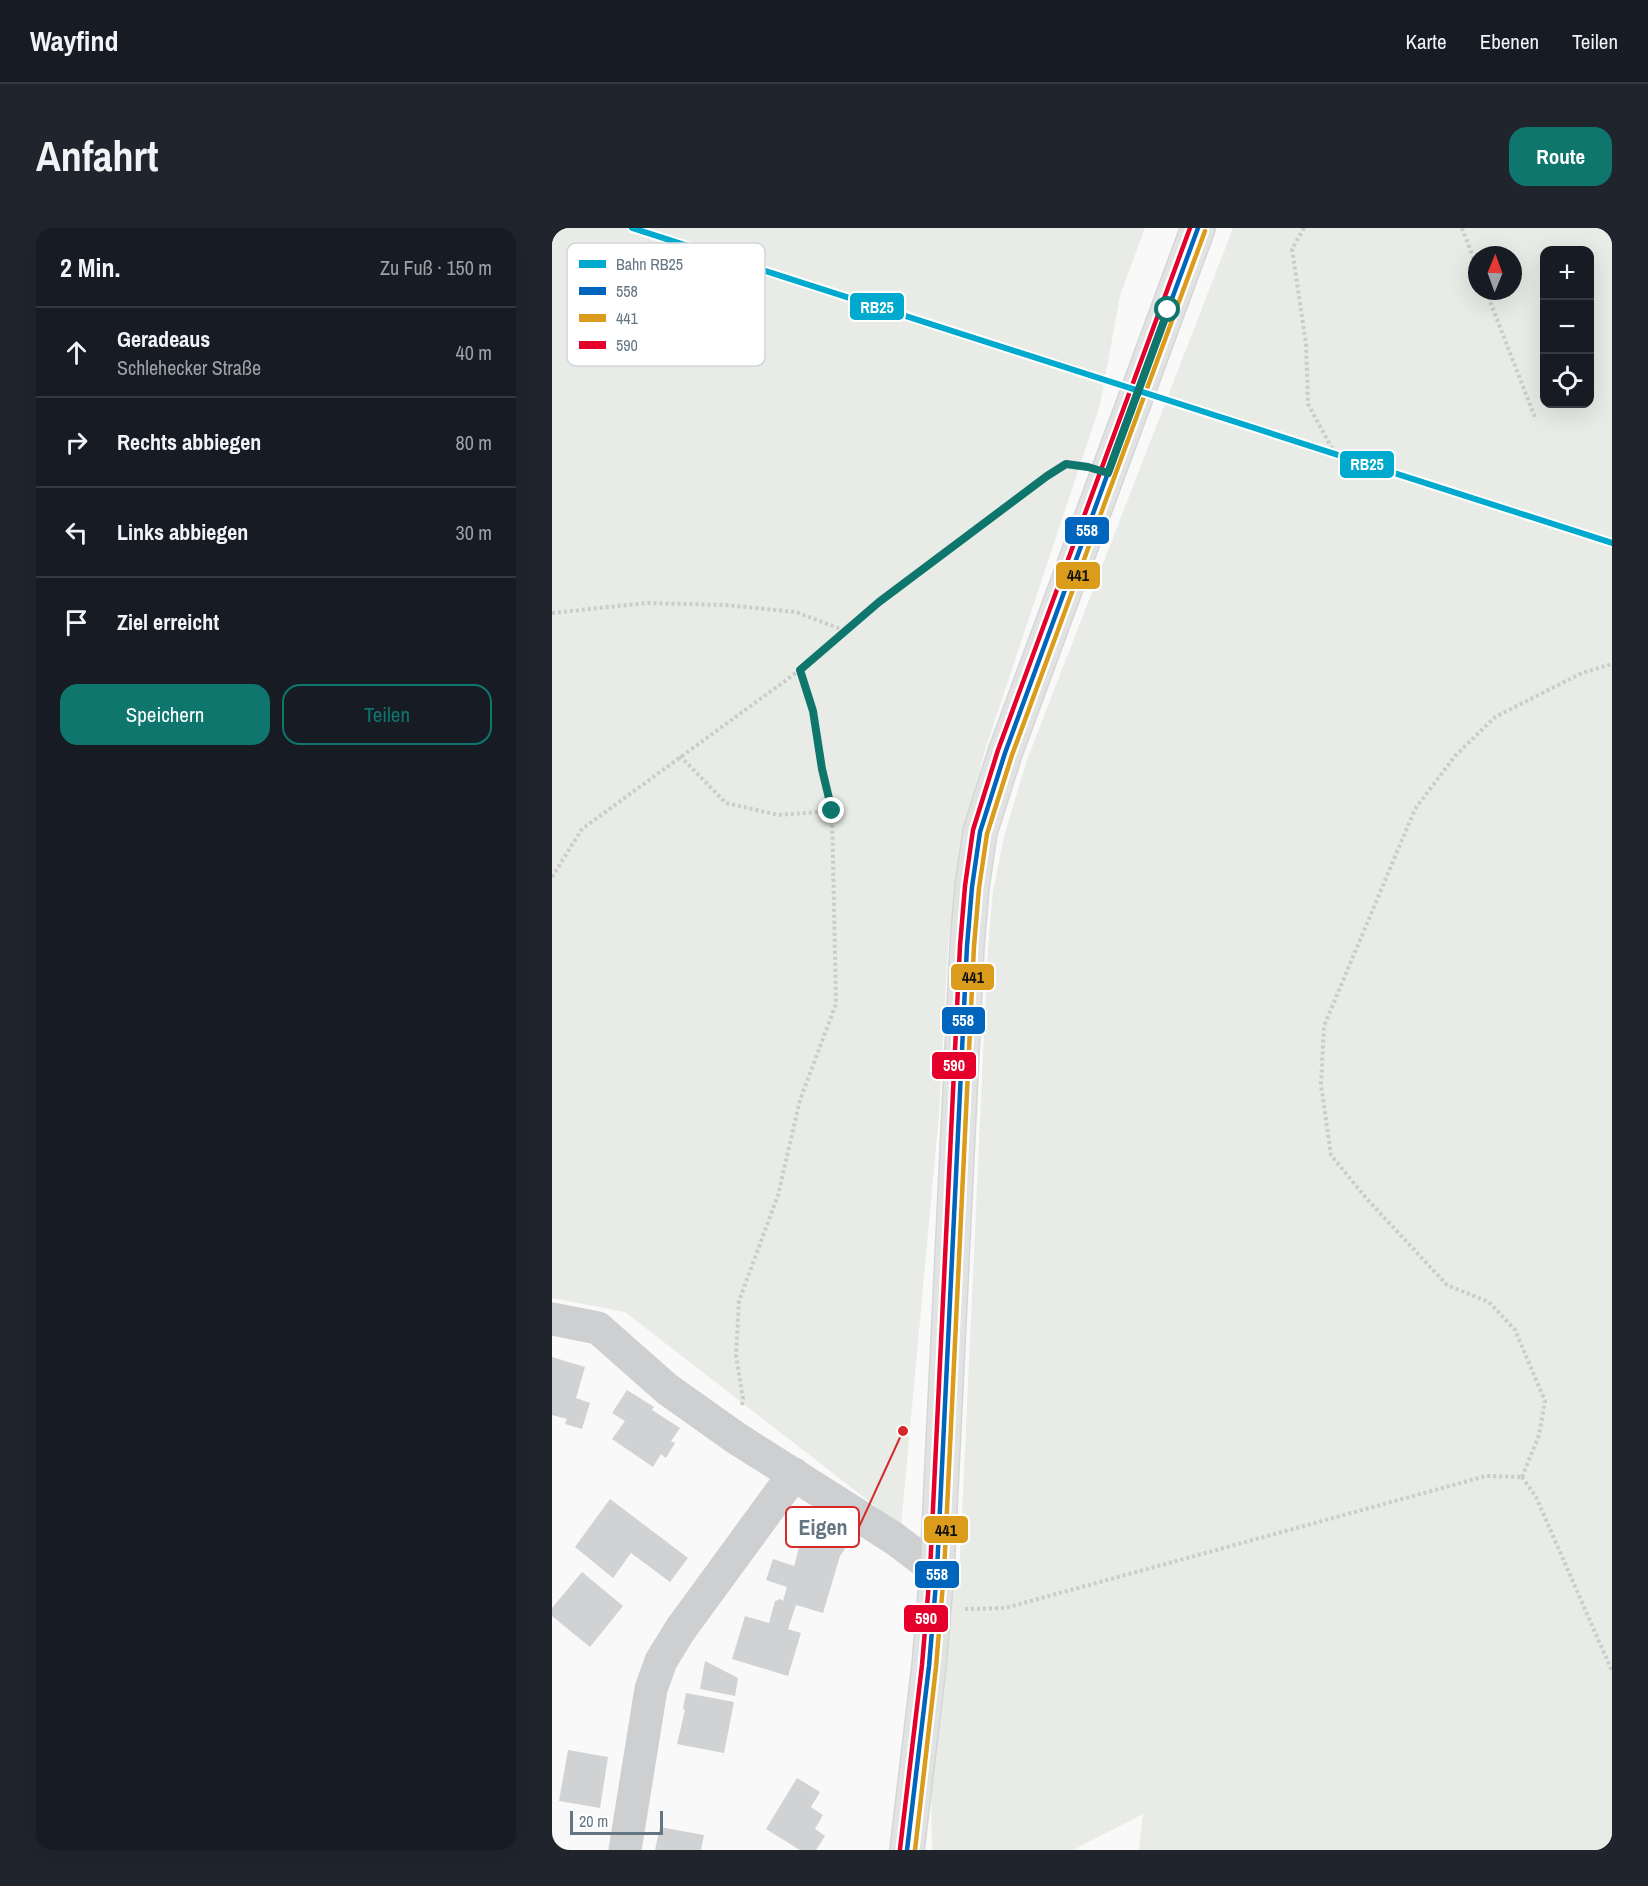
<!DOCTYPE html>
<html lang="de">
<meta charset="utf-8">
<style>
:root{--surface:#171b24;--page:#20242c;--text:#f1f3f6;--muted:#9ea1a6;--line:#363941;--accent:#0f766e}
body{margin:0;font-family:"Archivo Narrow",sans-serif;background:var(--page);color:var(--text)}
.controls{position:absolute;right:18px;top:18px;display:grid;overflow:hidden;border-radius:12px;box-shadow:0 6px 24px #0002}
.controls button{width:54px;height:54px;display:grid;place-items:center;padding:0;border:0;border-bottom:2px solid var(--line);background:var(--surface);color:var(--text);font:30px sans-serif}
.compass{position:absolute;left:916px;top:18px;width:54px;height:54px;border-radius:50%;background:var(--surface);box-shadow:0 6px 24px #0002;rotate:1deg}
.scale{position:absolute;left:18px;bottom:15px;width:93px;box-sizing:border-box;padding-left:6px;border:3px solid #657683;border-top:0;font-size:16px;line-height:21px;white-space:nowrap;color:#657683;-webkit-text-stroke:4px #fff;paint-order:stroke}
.stop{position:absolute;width:18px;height:18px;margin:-14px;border:4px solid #0f766e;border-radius:50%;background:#fff}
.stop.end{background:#0f766e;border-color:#fff;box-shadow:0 2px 6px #0008}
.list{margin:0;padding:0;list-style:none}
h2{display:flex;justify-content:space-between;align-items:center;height:78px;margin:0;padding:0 24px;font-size:26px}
h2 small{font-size:20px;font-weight:400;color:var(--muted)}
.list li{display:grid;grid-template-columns:39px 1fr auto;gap:18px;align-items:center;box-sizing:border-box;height:90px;padding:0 24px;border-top:2px solid var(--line)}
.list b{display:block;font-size:22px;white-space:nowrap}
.list p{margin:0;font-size:20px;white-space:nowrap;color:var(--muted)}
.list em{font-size:20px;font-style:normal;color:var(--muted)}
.actions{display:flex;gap:12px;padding:18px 24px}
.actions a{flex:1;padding:14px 0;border:2px solid var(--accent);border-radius:18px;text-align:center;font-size:21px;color:var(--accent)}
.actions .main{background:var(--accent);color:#fff}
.icon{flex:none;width:33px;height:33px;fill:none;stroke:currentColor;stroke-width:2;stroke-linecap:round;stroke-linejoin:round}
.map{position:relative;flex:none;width:1060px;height:1622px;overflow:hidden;border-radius:18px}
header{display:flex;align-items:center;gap:36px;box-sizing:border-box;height:84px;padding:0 30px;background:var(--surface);border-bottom:2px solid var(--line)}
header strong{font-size:28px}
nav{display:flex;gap:33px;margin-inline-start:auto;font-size:21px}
.intro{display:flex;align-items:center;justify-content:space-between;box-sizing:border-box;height:144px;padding:0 36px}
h1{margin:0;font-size:42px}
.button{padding:15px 27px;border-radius:18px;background:var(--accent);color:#fff;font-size:21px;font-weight:700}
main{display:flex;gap:36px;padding:0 36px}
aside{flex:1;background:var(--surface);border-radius:18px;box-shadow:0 6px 24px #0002}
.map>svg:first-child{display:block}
</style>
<header>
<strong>Wayfind</strong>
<nav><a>Karte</a><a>Ebenen</a><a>Teilen</a></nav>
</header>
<div class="intro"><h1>Anfahrt</h1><a class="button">Route</a></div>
<main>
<aside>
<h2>2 Min.<small>Zu Fuß · 150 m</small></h2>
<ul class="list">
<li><svg class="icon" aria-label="ahead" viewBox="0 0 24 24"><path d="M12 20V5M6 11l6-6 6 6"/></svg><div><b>Geradeaus</b><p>Schlehecker Straße</p></div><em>40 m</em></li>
<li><svg class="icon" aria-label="right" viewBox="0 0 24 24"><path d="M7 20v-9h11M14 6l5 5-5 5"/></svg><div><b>Rechts abbiegen</b></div><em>80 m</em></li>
<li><svg class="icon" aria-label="left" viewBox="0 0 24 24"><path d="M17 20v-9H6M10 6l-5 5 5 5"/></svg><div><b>Links abbiegen</b></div><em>30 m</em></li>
<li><svg class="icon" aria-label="arrive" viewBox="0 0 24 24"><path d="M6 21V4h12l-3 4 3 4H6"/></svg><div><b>Ziel erreicht</b></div></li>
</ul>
<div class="actions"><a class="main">Speichern</a><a>Teilen</a></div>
</aside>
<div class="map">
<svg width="1060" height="1622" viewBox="0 0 1060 1622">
<rect width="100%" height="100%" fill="#f9f9f9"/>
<g fill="#e8ebe6" fill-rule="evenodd">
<path d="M0 0H593L568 68 548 177 433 522 413 602 396 717 387 886 349 1298 73 1084 0 1070Z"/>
<path d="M681 0H1060V1622H587L591 1586 521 1622H380L377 1438 385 1343 407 1351 436 720 441 663 453 605 475 532ZM993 22H1038V176H993ZM925 27H961V63H925Z"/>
</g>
<g fill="#d0d2d3">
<path d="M0 1129 33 1139 24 1170 38 1175 30 1201 13 1196 15 1191 0 1187Z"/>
<path d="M75 1162 102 1179 100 1182 128 1200 119 1213 123 1215 114 1230 109 1226 101 1239 60 1211 73 1193 60 1185Z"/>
<path d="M58 1271 136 1330 118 1354 79 1325 61 1350 23 1319Z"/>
<path d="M269 1288 301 1309 288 1328 271 1385 244 1377 236 1401 249 1405 236 1448 180 1431 193 1388 217 1395 223 1373 228 1371 231 1373 235 1359 214 1352 221 1331 242 1338 248 1316Z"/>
<path d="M30 1344 71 1378 38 1419 0 1388V1380Z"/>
<path d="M153 1433 186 1450 183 1468 148 1461Z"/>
<path d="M134 1465 182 1474 172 1525 125 1516 133 1482 131 1481Z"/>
<path d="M16 1522 56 1529 48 1580 7 1573Z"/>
<path d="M245 1550 268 1564 259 1579 271 1587 263 1601 273 1608 264 1622H248L214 1601Z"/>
<path d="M108 1599 152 1607 149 1622H103Z"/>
</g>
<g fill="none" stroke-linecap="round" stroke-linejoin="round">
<defs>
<path id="secondary" d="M355 1622 377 1438 385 1343 415 718 420 659 428 604 453 525 646 0"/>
</defs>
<use href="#secondary" stroke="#d5d6d7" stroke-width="36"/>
<g stroke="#cbcccd" stroke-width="4" stroke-dasharray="3 3" stroke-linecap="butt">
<path d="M752 0 740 21 754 116 756 176 790 239"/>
<path d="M910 0 925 39"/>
<path d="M934 63 984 192"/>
<path d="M0 385 95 375 173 377 244 384 294 403"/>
<path d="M128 528 174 575 226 587 280 583"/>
<path d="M0 649 30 601 248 442 327 374 463 270 514 236 527 238"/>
<path d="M190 1177 191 1171 184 1127 187 1073 226 967 248 872 284 776 280 583 261 483 248 442"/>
<path d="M970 1249 987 1207 993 1173 963 1102 937 1074 895 1057 814 970 779 927 769 857 772 798 863 581 903 528 943 489 1030 445 1060 436"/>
<path d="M970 1249 984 1269 1060 1443"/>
<path d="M413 1381 453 1380 934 1248 970 1249"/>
</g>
<g stroke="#cecfd0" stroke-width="33">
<path d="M0 1091 46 1100 115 1161 184 1210 343 1311 385 1343"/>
<path d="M73 1622 99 1461 109 1433 128 1402 242 1246"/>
</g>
<use href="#secondary" stroke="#e1e2e2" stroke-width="33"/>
<defs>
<path id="bus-1" d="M355 1622 377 1438 385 1343 415 718 420 659 428 604 453 525 646 0"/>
<path id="bus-2" d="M363 1622 384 1439 392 1344 422 718 427 660 435 606 460 527 653 3"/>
<path id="bus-3" d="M348 1621 370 1437 378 1343 408 718 413 658 421 602 446 522 638 0"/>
</defs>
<use href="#bus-1" stroke="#fff" stroke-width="9"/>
<use href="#bus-2" stroke="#fff" stroke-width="9"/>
<use href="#bus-3" stroke="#fff" stroke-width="9"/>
<use href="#bus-1" stroke="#0065bd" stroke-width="4.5"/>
<use href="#bus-2" stroke="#da9c1a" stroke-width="4.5"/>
<use href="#bus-3" stroke="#e4002b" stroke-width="4.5"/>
<defs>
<path id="rail-1" d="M80 0 1060 315"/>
</defs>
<use href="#rail-1" stroke="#fff" stroke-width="10"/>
<use href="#rail-1" stroke="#00a9ce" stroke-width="6"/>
</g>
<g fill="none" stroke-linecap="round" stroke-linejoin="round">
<path stroke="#0f766e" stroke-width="8" d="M280 583 270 541 261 483 248 442 327 374 495 248 514 236 536 239 556 245 616 82"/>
</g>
<rect x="15" y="15" width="198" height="123" rx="9" fill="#fff" stroke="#d1d6da" stroke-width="1.5"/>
<rect x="27" y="32" width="27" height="8" fill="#00a9ce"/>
<rect x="27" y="59" width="27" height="8" fill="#0065bd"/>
<rect x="27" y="86" width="27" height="8" fill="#da9c1a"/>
<rect x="27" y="113" width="27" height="8" fill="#e4002b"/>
<g font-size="16" fill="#657683">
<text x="64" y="42">Bahn RB25</text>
<text x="64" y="69">558</text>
<text x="64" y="96">441</text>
<text x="64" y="123">590</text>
</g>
<path fill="none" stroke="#d62828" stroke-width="2" d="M351 1203L307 1299"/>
<circle fill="#d62828" stroke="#fff" stroke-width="2" cx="351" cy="1203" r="6"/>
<rect fill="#fff" stroke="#d62828" stroke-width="2" x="234" y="1279" width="73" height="40" rx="6"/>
<g font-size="22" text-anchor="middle" font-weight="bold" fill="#657683">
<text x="271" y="1307">Eigen</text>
</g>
<g stroke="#fff" stroke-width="2">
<rect x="297" y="64" width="56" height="29" rx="6" fill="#00a9ce"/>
<rect x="787" y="222" width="56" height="29" rx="6" fill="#00a9ce"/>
<rect x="512" y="288" width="46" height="29" rx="6" fill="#0065bd"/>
<rect x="503" y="333" width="46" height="29" rx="6" fill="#da9c1a"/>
<rect x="398" y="735" width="45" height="28" rx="6" fill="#da9c1a"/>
<rect x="389" y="778" width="45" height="29" rx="6" fill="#0065bd"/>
<rect x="379" y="823" width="46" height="29" rx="6" fill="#e4002b"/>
<rect x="371" y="1287" width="46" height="29" rx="6" fill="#da9c1a"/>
<rect x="362" y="1332" width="46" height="29" rx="6" fill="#0065bd"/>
<rect x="351" y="1376" width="46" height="29" rx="6" fill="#e4002b"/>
</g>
<g font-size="16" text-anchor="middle" font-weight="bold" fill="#fff">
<text x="325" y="85">RB25</text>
<text x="815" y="242">RB25</text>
<text x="535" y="308">558</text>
<text x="411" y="798">558</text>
<text x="402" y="843">590</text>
<text x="385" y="1352">558</text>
<text x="374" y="1396">590</text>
</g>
<g font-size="16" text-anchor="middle" font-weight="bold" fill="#111">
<text x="526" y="353">441</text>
<text x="421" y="755">441</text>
<text x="394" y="1308">441</text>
</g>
</svg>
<div class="controls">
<button>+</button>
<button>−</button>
<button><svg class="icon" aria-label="locate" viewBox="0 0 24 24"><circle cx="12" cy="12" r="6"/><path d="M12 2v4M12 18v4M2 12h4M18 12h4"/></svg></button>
</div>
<svg class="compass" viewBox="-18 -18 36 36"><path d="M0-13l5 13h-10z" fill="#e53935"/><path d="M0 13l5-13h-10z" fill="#9ea1a6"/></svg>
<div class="scale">20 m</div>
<div class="stop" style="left:616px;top:82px"></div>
<div class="stop end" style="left:280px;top:583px"></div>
</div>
</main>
